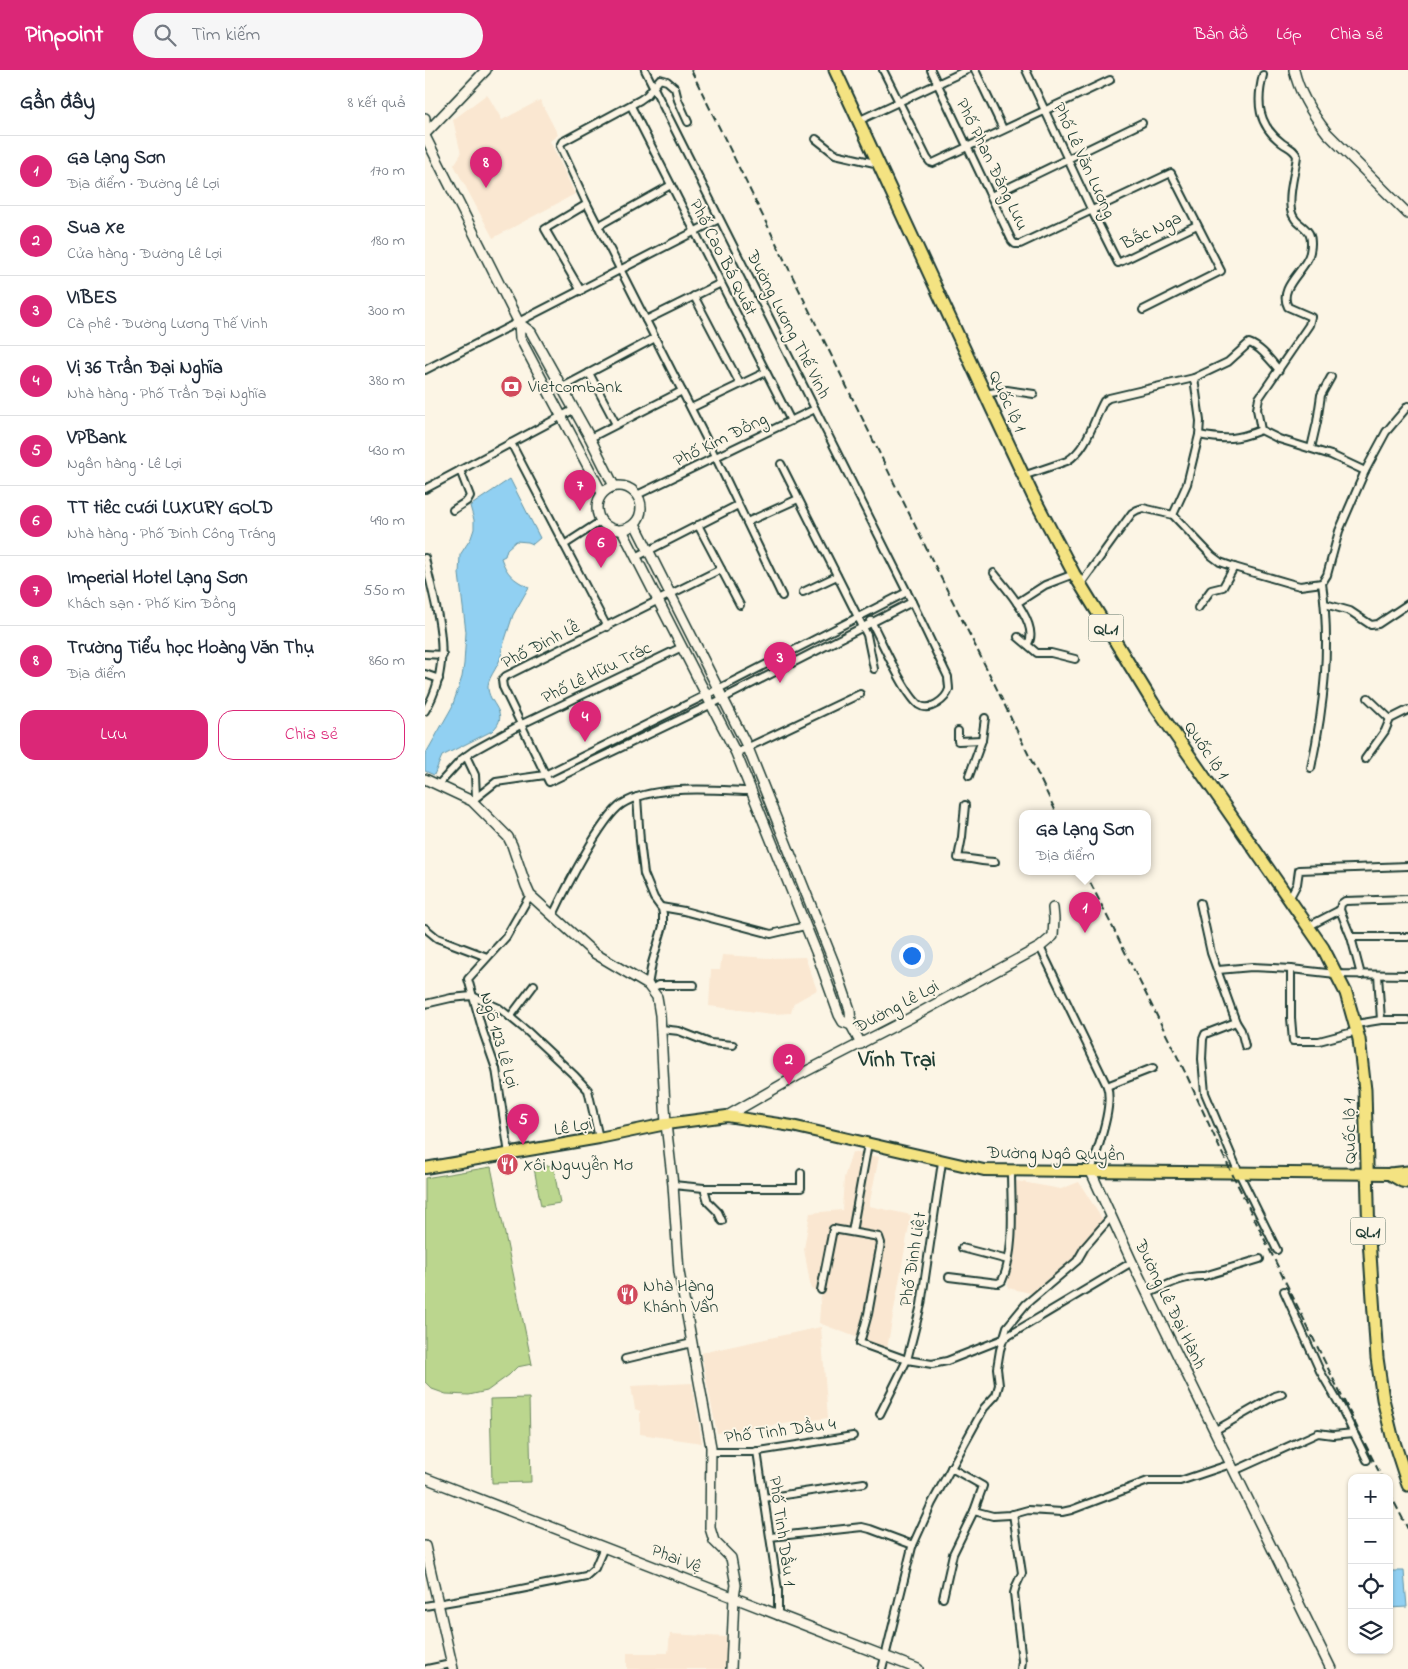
<!DOCTYPE html>
<html lang="vi">
<meta charset="utf-8">
<style>
:root{--surface:#fff;--page:#f6f6f7;--text:#1f2937;--muted:#747a83;--line:#e0e1e3;--accent:#db2777}
body{margin:0;font-family:"Indie Flower",sans-serif;background:var(--page);color:var(--text)}
.controls{position:absolute;right:15px;bottom:15px;display:grid;overflow:hidden;border-radius:10px;box-shadow:0 1px 4px #0004}
.controls button{width:45px;height:45px;display:grid;place-items:center;padding:0;border:0;border-bottom:1px solid var(--line);background:var(--surface);color:var(--text);font:25px sans-serif}
.you{position:absolute;left:486px;top:885px;width:18px;height:18px;margin:-12px;border:4px solid #fff;border-radius:50%;background:#1a73e8;box-shadow:0 0 0 8px #1a73e833}
.badge{display:grid;place-items:center;width:32px;height:32px;border-radius:50%;background:var(--accent);color:#fff;font-size:16px;font-weight:700}
.pin{position:absolute;translate:-50% -41px;filter:drop-shadow(0 1px 2px #0008)}
.pin::after{content:'';position:absolute;top:26px;width:18px;height:15px;background:inherit;clip-path:polygon(0 0,100% 0,50% 100%)}
.popup{position:absolute;left:594px;top:740px;width:132px;height:65px;box-sizing:border-box;display:grid;place-content:center;border-radius:10px;background:var(--surface);filter:drop-shadow(0 1px 4px #0005);font-size:16px;white-space:nowrap;color:var(--muted)}
.popup b{font-size:19px;color:var(--text)}
.popup::after{content:'';position:absolute;left:50%;top:100%;margin-left:-10px;border:10px solid transparent;border-top-color:var(--surface)}
.list{margin:0;padding:0;list-style:none}
h2{display:flex;justify-content:space-between;align-items:center;height:65px;margin:0;padding:0 20px;font-size:21px}
h2 small{font-size:16px;font-weight:400;color:var(--muted)}
.list li{display:grid;grid-template-columns:32px 1fr auto;gap:15px;align-items:center;box-sizing:border-box;height:70px;padding:0 20px;border-top:1px solid var(--line)}
.list b{display:block;font-size:19px;white-space:nowrap}
.list p{margin:0;font-size:16px;white-space:nowrap;color:var(--muted)}
.list em{font-size:16px;font-style:normal;color:var(--muted)}
.actions{display:flex;gap:10px;padding:15px 20px}
.actions a{flex:1;padding:11px 0;border:1px solid var(--accent);border-radius:15px;text-align:center;font-size:18px;color:var(--accent)}
.actions .main{background:var(--accent);color:#fff}
.icon{flex:none;width:28px;height:28px;fill:none;stroke:currentColor;stroke-width:2;stroke-linecap:round;stroke-linejoin:round}
.map{position:relative;flex:none;width:983px;height:1599px;overflow:hidden}
header{display:flex;align-items:center;gap:30px;box-sizing:border-box;height:70px;padding:0 25px;background:var(--accent);color:#fff}
header strong{font-size:24px}
nav{display:flex;gap:28px;margin-inline-start:auto;font-size:18px}
.search{width:350px;height:45px;background:var(--page);display:flex;align-items:center;gap:12px;box-sizing:border-box;padding:0 18px;border-radius:28px;color:var(--muted);font-size:19px}
main{display:flex}
aside{flex:1;background:var(--surface)}
.map>svg:first-child{display:block}
</style>
<header>
<strong>Pinpoint</strong>
<div class="search"><svg class="icon" aria-label="search" viewBox="0 0 24 24"><circle cx="10" cy="10" r="6"/><path d="M15 15l6 6"/></svg>Tìm kiếm</div>
<nav><a>Bản đồ</a><a>Lớp</a><a>Chia sẻ</a></nav>
</header>
<main>
<aside>
<h2>Gần đây<small>8 kết quả</small></h2>
<ul class="list">
<li><span class="badge">1</span><div><b>Ga Lạng Sơn</b><p>Địa điểm · Đường Lê Lợi</p></div><em>170 m</em></li>
<li><span class="badge">2</span><div><b>Sua Xe</b><p>Cửa hàng · Đường Lê Lợi</p></div><em>180 m</em></li>
<li><span class="badge">3</span><div><b>VIBES</b><p>Cà phê · Đường Lương Thế Vinh</p></div><em>300 m</em></li>
<li><span class="badge">4</span><div><b>Vị 36 Trần Đại Nghĩa</b><p>Nhà hàng · Phố Trần Đại Nghĩa</p></div><em>380 m</em></li>
<li><span class="badge">5</span><div><b>VPBank</b><p>Ngân hàng · Lê Lợi</p></div><em>430 m</em></li>
<li><span class="badge">6</span><div><b>TT tiêc cưới LUXURY GOLD</b><p>Nhà hàng · Phố Đinh Công Tráng</p></div><em>490 m</em></li>
<li><span class="badge">7</span><div><b>Imperial Hotel Lạng Sơn</b><p>Khách sạn · Phố Kim Đồng</p></div><em>550 m</em></li>
<li><span class="badge">8</span><div><b>Trường Tiểu học Hoàng Văn Thụ</b><p>Địa điểm</p></div><em>860 m</em></li>
</ul>
<div class="actions"><a class="main">Lưu</a><a>Chia sẻ</a></div>
</aside>
<div class="map">
<svg width="983" height="1599" viewBox="0 0 983 1599">
<rect width="100%" height="100%" fill="#fcf5e5"/>
<filter id="ink" filterUnits="userSpaceOnUse"><feTurbulence type="fractalNoise" baseFrequency=".02" numOctaves="2"/><feDisplacementMap in="SourceGraphic" scale="10" xChannelSelector="R" yChannelSelector="G"/><feConvolveMatrix kernelMatrix="1 2 1 2 8 2 1 2 1" color-interpolation-filters="sRGB"/></filter>
<g filter="url(#ink)">
<g fill="#fae7d1">
<path d="M62 24 77 50 115 30 133 65 125 71 150 124 68 168 29 95 36 84 28 50Z"/>
<path d="M297 885 345 888 380 887 392 920 369 933 366 943 347 944 284 936 286 900H295Z"/>
<path d="M427 1082 454 1087 444 1136 486 1145 462 1279 394 1253 396 1224 386 1219 379 1179 385 1143 417 1140 419 1108Z"/>
<path d="M586 1110 636 1119 654 1112 682 1157 663 1179 664 1184 614 1225 583 1218Z"/>
<path d="M396 1257 403 1348 292 1363 276 1283Z"/>
<path d="M267 1313 277 1373 215 1364V1341L210 1339 206 1316Z"/>
<path d="M245 1564 301 1567V1599H202V1583H243Z"/>
</g>
<g fill="#bbd68e" stroke="#6d8a61">
<path d="M128 1095 135 1133 116 1136 109 1098Z"/>
<path d="M66 1097 107 1294 92 1297 84 1305 62 1321 44 1325 21 1324 7 1319 0 1312V1108Z"/>
<path d="M104 1328 106 1412 67 1413 65 1329Z"/>
</g>
<g fill="#91d0f2" stroke="#6395a6">
<path d="M85 409 115 468 108 474 103 472 91 471 82 479 80 486 76 488C81 503 89 511 104 517L88 545 77 579C77 594 63 606 63 616 62 634 87 643 67 661L17 686 9 705 0 701V685L27 637 37 607 39 594 41 562 34 504 35 485 46 468 49 459V450L45 436Z"/>
<path d="M964 1501H979L982 1537 964 1538Z"/>
</g>
<g fill="none" stroke-linecap="round" stroke-linejoin="round">
<defs>
<g id="street">
<path d="M220 0 487 532 523 607C523 611 524 615 524 619 521 630 504 642 494 635 479 623 456 570 446 551"/>
<path d="M458 0 502 88 505 92 508 93 685 10"/>
<path d="M506 0 587 171 590 174H595L746 103 796 201 718 240"/>
<path d="M550 0 578 59"/>
<path d="M601 0 666 139 693 193 772 155"/>
<path d="M206 36 366 351"/>
<path d="M433 51 542 0"/>
<path d="M263 52 253 30 250 18 242 11 235 9 222 25 215 30 137 72 135 76 162 134 291 388 357 526"/>
<path d="M391 69 410 84 454 94"/>
<path d="M566 126 717 53"/>
<path d="M173 156 246 115"/>
<path d="M156 221 120 159 162 134"/>
<path d="M269 226 315 314"/>
<path d="M221 250 296 213"/>
<path d="M0 300 294 149"/>
<path d="M164 303 191 354"/>
<path d="M136 318 230 268"/>
<path d="M560 324 582 320 609 324"/>
<path d="M266 338 341 302"/>
<path d="M836 360 832 339 834 328 884 255 886 247 863 237C852 217 882 200 885 182 891 153 870 160 866 140 863 123 870 103 872 86 869 79 864 78 857 73 833 55 831 33 838 5"/>
<path d="M774 365C800 370 811 370 836 360L854 369 906 385 940 401"/>
<path d="M165 368 257 321"/>
<path d="M86 373 182 557"/>
<path d="M886 378 892 352 896 325 906 307"/>
<path d="M356 394 442 565 449 599"/>
<path d="M598 406 642 391C663 378 668 351 679 331L684 328 769 308 803 292 824 273C836 277 846 291 854 300"/>
<path d="M0 419 148 340"/>
<path d="M212 425 390 339"/>
<path d="M28 440 42 431 45 426 35 400"/>
<path d="M748 445 762 414 774 365 775 351 769 308"/>
<path d="M322 452 373 429"/>
<path d="M273 455 315 535"/>
<path d="M139 475 176 451"/>
<path d="M211 487 313 435"/>
<path d="M0 488C11 542 31 590 0 641"/>
<path d="M296 499 81 606 77 610 78 617 124 712 287 634 487 532"/>
<path d="M569 503C580 517 615 555 603 574"/>
<path d="M897 513 902 505 914 461 940 401 961 362 983 336"/>
<path d="M655 515 707 443 712 440 718 438 748 445 787 486 795 492 809 497 867 514 875 516 897 513"/>
<path d="M378 522 412 506"/>
<path d="M592 533 620 515 649 504"/>
<path d="M900 534 925 541 946 555 953 554 983 534"/>
<path d="M773 538 786 520 798 517 809 497"/>
<path d="M593 567 612 583H626L650 589"/>
<path d="M0 584 18 585"/>
<path d="M0 604 14 609"/>
<path d="M943 628 965 649"/>
<path d="M533 661V671L557 670"/>
<path d="M311 683 435 624"/>
<path d="M41 686 50 705 51 727"/>
<path d="M940 689 960 661 965 649 983 640"/>
<path d="M886 698C899 637 906 576 897 513"/>
<path d="M544 706 557 670 560 648"/>
<path d="M14 714 37 689 48 681 97 654 257 577"/>
<path d="M212 727 215 771 219 804 229 828 237 839 238 844V856L227 893 223 915"/>
<path d="M47 731 71 712 120 705 293 619 482 522"/>
<path d="M540 735 537 767 533 788C546 788 557 792 570 792"/>
<path d="M864 829 872 814 874 800 983 796"/>
<path d="M775 833 786 883 811 952 816 960 820 976"/>
<path d="M236 837 259 841 346 864 380 856"/>
<path d="M915 840 916 834 920 831 983 829"/>
<path d="M915 840 926 867 936 905"/>
<path d="M128 845C140 820 176 748 197 734 228 714 289 720 325 721"/>
<path d="M884 856 915 840"/>
<path d="M0 858 12 868 62 887"/>
<path d="M926 867H983"/>
<path d="M615 877 682 1016C689 1037 672 1079 666 1102"/>
<path d="M866 899V948L868 971H894L932 961"/>
<path d="M793 900 827 897 866 899 911 904 983 905"/>
<path d="M953 905 956 950"/>
<path d="M226 919 233 915H269"/>
<path d="M0 934 26 928 47 926 74 938 102 961 150 1006 163 1020 174 1068"/>
<path d="M85 947 109 915"/>
<path d="M811 952 780 964 778 969 777 989 780 1023 814 1103 852 1180"/>
<path d="M931 954 956 950H983"/>
<path d="M236 959 254 961 285 973 308 975"/>
<path d="M682 1016 728 998"/>
<path d="M84 1084 71 999 58 962 43 909 81 867 105 825"/>
<path d="M248 1115 279 1118H376V1103"/>
<path d="M279 1118 283 1132 293 1142 297 1151"/>
<path d="M427 1162 443 1074"/>
<path d="M537 1178 583 1190"/>
<path d="M524 1207 573 1213 577 1211C591 1180 586 1135 586 1101"/>
<path d="M396 1220 408 1159 454 1167 456 1173 443 1244 435 1273 482 1290 507 1294 522 1291 578 1269 707 1192"/>
<path d="M859 1221 895 1301 916 1337 942 1390"/>
<path d="M722 1224C740 1216 760 1205 779 1206L835 1189"/>
<path d="M200 1289 267 1273"/>
<path d="M455 1344 482 1290 496 1235 517 1092"/>
<path d="M789 1361 850 1326 857 1324"/>
<path d="M332 1381 353 1520V1546"/>
<path d="M286 1382H328L428 1366"/>
<path d="M526 1398 558 1416 549 1441 568 1446 585 1445 603 1440 637 1442 646 1440 723 1411H755L806 1394"/>
<path d="M809 1401 893 1363 908 1365 929 1363"/>
<path d="M339 1428 439 1413"/>
<path d="M588 1444 597 1503 591 1516 589 1523 597 1591 596 1599"/>
<path d="M345 1467 437 1457 445 1459 488 1475"/>
<path d="M518 1528 528 1484 549 1441"/>
<path d="M0 1536 76 1523 161 1506 170 1498 179 1477"/>
<path d="M2 1599 26 1594"/>
<path d="M457 1599 487 1477 507 1433 559 1338 571 1325 574 1315 572 1298 575 1280 582 1257 601 1234 652 1191 660 1177 686 1147"/>
</g>
<g id="secondary">
<path d="M869 0C874 23 888 45 902 63L983 144"/>
<path d="M0 48V61"/>
<path d="M0 64 61 0"/>
<path d="M0 66 94 253 106 262 165 368 189 416"/>
<path d="M94 253 95 268 177 423"/>
<circle cx="194" cy="438" r="22"/>
<path d="M210 454 323 678 409 893 425 940 426 955 436 974"/>
<path d="M197 460 311 683 392 884 414 945 418 952 426 955"/>
<path d="M0 709 47 731 83 767 87 775 101 816 105 825 169 883 223 915 232 927 235 945 241 1054 248 1115 254 1202 286 1377 285 1458 289 1471 306 1488 311 1515 309 1527 306 1599"/>
<path d="M302 1046 372 1006 485 948 615 877 628 866 629 849 628 838"/>
<path d="M666 1102 707 1192 906 1599"/>
<path d="M0 1408 493 1599"/>
<path d="M0 1476 28 1599"/>
</g>
<path id="primary" d="M0 1098 174 1068 241 1054 302 1046 367 1056 559 1100 965 1104"/>
<g id="highway">
<path d="M410 0 568 341 608 426 649 504 728 633 898 878 921 923 934 969 940 1020 944 1169 952 1288 958 1329 967 1366 983 1415"/>
<path d="M965 1104 977 1111 983 1112"/>
<path d="M965 1104 983 1102"/>
</g>
</defs>
<use href="#street" stroke="#1f3d34" stroke-width="10"/>
<use href="#secondary" stroke="#1f3d34" stroke-width="12"/>
<use href="#primary" stroke="#1f3d34" stroke-width="14"/>
<use href="#highway" stroke="#1f3d34" stroke-width="15"/>
<use href="#street" stroke="#fcf5e5" stroke-width="6"/>
<use href="#secondary" stroke="#fcf5e5" stroke-width="9"/>
<use href="#primary" stroke="#f4e382" stroke-width="10"/>
<use href="#highway" stroke="#f4e382" stroke-width="11"/>
<g stroke="#1f3d34" stroke-width="2" stroke-dasharray="8 4" stroke-linecap="butt">
<path d="M266 0 506 488 570 615 632 744"/>
<path d="M660 802 762 1006 796 1081 957 1408"/>
<path d="M964 1422 983 1459"/>
</g>
</g>
</g>
<defs>
<symbol id="bank-disc" viewBox="-11 -11 22 22"><circle r="9.5" fill="#d1495b" stroke="#fcf5e5"/><path d="M-6-4H6V4H-6ZM0-2.3a2.3 2.3 0 1 0 0 4.6a2.3 2.3 0 1 0 0-4.6Z" fill="#fff"/></symbol>
<symbol id="restaurant-disc" viewBox="-11 -11 22 22"><circle r="9.5" fill="#d1495b" stroke="#fcf5e5"/><path d="M-5-6h1v4h1v-4h1v4h1v-4h1v5L-1.5 .5V6h-2V.5L-5-1ZM5-6V6H3V1.5H1.5Q1.5-4 5-6Z" fill="#fff"/></symbol>
</defs>
<g fill-rule="evenodd">
<use href="#bank-disc" x="74" y="304" width="25" height="25"/>
<use href="#restaurant-disc" x="70" y="1082" width="25" height="25"/>
<use href="#restaurant-disc" x="190" y="1212" width="25" height="25"/>
</g>
<g text-anchor="middle" stroke-width="4" stroke-linejoin="round" paint-order="stroke">
<g fill="#fcf5e5" stroke="#617469" stroke-width="1">
<rect x="663.5" y="544.5" width="35" height="27" rx="4"/>
<rect x="925.5" y="1147.5" width="35" height="27" rx="4"/>
</g>
<g font-size="16" font-weight="bold" fill="#1f3d34">
<text x="681" y="564">QL.1</text>
<text x="943" y="1167">QL.1</text>
</g>
<g font-size="18" fill="#1f3d34" stroke="#fcf5e5">
<text transform="translate(660 90) rotate(65)" y="6">Phố Lê Văn Lương</text>
<text transform="translate(568 94) rotate(64)" y="6">Phố Phan Đăng Lưu</text>
<text transform="translate(726 160) rotate(-26)" y="6">Bắc Nga</text>
<text transform="translate(299 187) rotate(63)" y="6">Phố Cao Bá Quát</text>
<text transform="translate(364 254) rotate(63)" y="6">Đường Lương Thế Vinh</text>
<text transform="translate(583 331) rotate(65)" y="6">Quốc lộ 1</text>
<text transform="translate(295 369) rotate(-26)" y="6">Phố Kim Đồng</text>
<text transform="translate(115 574) rotate(-27)" y="6">Phố Đinh Lễ</text>
<text transform="translate(171 602) rotate(-26)" y="6">Phố Lê Hữu Trác</text>
<text transform="translate(782 680) rotate(56)" y="6">Quốc lộ 1</text>
<text transform="translate(471 936) rotate(-28)" y="6">Đường Lê Lợi</text>
<text transform="translate(75 970) rotate(74)" y="6">Ngõ 123 Lê Lợi</text>
<text transform="translate(148 1056) rotate(-10)" y="6">Lê Lợi</text>
<text transform="translate(924 1061) rotate(-91)" y="6">Quốc lộ 1</text>
<text transform="translate(631 1083) rotate(1)" y="6">Đường Ngô Quyền</text>
<text transform="translate(487 1189) rotate(-81)" y="6">Phố Đinh Liệt</text>
<text transform="translate(746 1234) rotate(64)" y="6">Đường Lê Đại Hành</text>
<text transform="translate(355 1360) rotate(-7)" y="6">Phố Tinh Dầu 4</text>
<text transform="translate(358 1461) rotate(82)" y="6">Phố Tinh Dầu 1</text>
<text transform="translate(252 1488) rotate(21)" y="6">Phai Vệ</text>
</g>
<g font-size="18" fill="#1f3d34" stroke="#fcf5e5" text-anchor="start">
<text x="103" y="322">Vietcombank</text>
<text x="98" y="1100">Xôi Nguyễn Mơ</text>
<text x="218" y="1221">Nhà Hàng<tspan x="218" dy="21">Khánh Vân</tspan></text>
</g>
<g font-size="22" font-weight="bold" fill="#1f3d34" stroke="#fcf5e5">
<text x="472" y="996">Vĩnh Trại</text>
</g>
</g>
</svg>
<div class="controls">
<button>+</button>
<button>−</button>
<button><svg class="icon" aria-label="locate" viewBox="0 0 24 24"><circle cx="12" cy="12" r="6"/><path d="M12 2v4M12 18v4M2 12h4M18 12h4"/></svg></button>
<button><svg class="icon" aria-label="layers" viewBox="0 0 24 24"><path d="M12 4l9 5-9 5-9-5zM3 14l9 5 9-5"/></svg></button>
</div>
<div class="you"></div>
<div class="pin badge" style="left:660px;top:863px">1</div>
<div class="popup"><b>Ga Lạng Sơn</b>Địa điểm</div>
<div class="pin badge" style="left:364px;top:1015px">2</div>
<div class="pin badge" style="left:355px;top:613px">3</div>
<div class="pin badge" style="left:160px;top:672px">4</div>
<div class="pin badge" style="left:98px;top:1075px">5</div>
<div class="pin badge" style="left:176px;top:498px">6</div>
<div class="pin badge" style="left:155px;top:441px">7</div>
<div class="pin badge" style="left:61px;top:118px">8</div>
</div>
</main>
